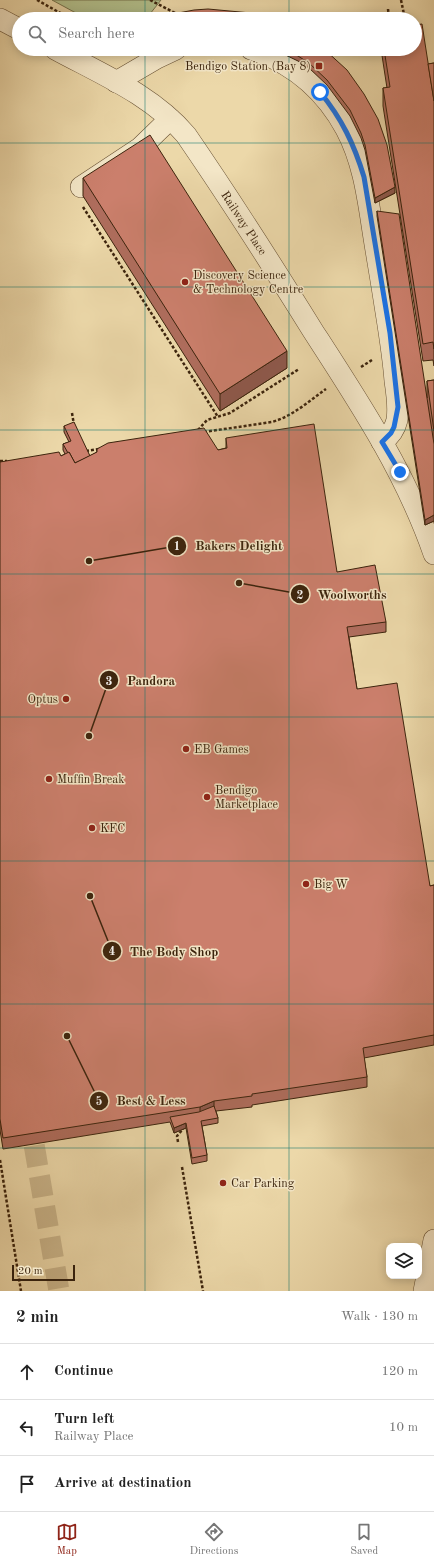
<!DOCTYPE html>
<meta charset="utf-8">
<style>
:root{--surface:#fff;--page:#f2f2f2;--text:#222;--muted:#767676;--line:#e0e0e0;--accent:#8f2418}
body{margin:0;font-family:"Old Standard TT",serif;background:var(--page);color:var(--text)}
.controls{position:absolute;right:12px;bottom:12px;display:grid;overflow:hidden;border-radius:8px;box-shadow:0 2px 10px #0003}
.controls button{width:36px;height:36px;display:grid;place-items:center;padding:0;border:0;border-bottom:1px solid var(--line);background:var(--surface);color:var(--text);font:20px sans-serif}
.scale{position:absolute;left:12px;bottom:10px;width:63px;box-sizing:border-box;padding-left:4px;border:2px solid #3c240d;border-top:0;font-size:11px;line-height:14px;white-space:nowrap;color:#3c240d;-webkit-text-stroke:3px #f3e6c7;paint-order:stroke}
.stop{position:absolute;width:12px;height:12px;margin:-9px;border:3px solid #1a73e8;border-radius:50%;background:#fff}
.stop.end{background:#1a73e8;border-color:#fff;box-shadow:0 1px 4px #0008}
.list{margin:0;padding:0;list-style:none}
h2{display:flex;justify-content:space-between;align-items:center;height:52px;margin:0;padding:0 16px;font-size:17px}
h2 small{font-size:13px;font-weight:400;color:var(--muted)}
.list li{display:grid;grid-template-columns:26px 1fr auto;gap:12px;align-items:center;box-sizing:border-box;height:56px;padding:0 16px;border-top:1px solid var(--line)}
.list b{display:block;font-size:15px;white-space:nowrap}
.list p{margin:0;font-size:13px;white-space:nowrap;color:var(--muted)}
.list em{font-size:13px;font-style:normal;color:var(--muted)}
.icon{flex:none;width:22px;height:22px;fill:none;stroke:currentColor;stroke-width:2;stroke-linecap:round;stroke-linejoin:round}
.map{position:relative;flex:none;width:434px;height:1291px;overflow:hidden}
.search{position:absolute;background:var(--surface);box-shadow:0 2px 10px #0003;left:12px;right:12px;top:12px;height:44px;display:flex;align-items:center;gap:10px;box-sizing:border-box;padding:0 14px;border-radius:22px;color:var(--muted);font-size:15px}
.sheet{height:220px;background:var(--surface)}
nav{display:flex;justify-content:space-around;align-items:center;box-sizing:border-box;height:56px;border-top:1px solid var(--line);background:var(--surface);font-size:11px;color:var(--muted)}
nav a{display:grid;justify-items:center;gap:2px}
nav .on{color:var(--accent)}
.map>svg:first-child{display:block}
</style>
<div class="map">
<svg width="434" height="1291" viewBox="0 0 434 1291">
<rect width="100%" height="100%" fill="#ecd8a9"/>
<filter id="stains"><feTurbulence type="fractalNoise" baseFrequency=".005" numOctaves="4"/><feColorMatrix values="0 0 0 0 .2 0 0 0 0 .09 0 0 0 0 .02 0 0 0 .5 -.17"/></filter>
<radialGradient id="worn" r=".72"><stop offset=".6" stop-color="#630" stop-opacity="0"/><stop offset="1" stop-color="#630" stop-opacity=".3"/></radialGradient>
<path fill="#b2c08c" stroke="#77724c" d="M52 0H161L146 19H87Z"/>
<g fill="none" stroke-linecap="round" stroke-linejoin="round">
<path stroke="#c9b48a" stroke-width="21" stroke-dasharray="21 10" stroke-linecap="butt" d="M29 1115 59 1291"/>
<defs>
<g id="minor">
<path d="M0 19 19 29"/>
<path d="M55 49C101 74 152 95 186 135 230 199 272 265 313 331 359 402 406 473 434 554"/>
<path d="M251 49C293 63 325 90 346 129 362 159 367 192 372 225 376 252 381 279 385 306 389 331 393 355 395 381 397 394 399 407 397 420 395 429 390 436 382 442"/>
<path d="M116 82 157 58 176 49"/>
<path d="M81 187 140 148 170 119"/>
<path d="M424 1291 434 1240"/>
</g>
</defs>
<use href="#minor" stroke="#685134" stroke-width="22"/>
<g stroke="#3c240d" stroke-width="2.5" stroke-dasharray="3 2" stroke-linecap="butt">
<path d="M37 0 71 19"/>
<path d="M150 0 177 14"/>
<path d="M401 0 405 19"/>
<path d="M388 9 389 19"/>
<path d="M83 207 218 417"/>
<path d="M361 367 372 360"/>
<path d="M72 413 74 425"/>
<path d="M198 430 207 420 230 413 299 369"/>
<path d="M204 432 272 422C293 416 309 401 326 389"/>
<path d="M86 451 99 449"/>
<path d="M0 461H7"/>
<path d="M178 1142 177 1136 183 1129"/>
<path d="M0 1160 21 1291"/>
<path d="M182 1167 203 1291"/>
</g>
<use href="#minor" stroke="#f3e6c7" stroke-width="21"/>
</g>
<g fill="#af6d5d" stroke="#3c240d">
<path d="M273 49H324L395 193 375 203 365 150 361 138 350 116 327 85 309 68 298 61Z"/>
<path d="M381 49H415L428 64 434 63V366L433 360 423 361 383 106V88H387Z"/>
<path d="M83 178 287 368 220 411 83 196Z"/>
<path d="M377 211 427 398V381L434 380V521L425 525 377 216Z"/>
<path d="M64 426 90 456 97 452V449L218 450 226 448V438L337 572 386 622V632L349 637 357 689 430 886 434 885V1045L364 1058 367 1077V1087L252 1105V1107L216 1111 218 1118V1123L202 1126 207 1155V1161L192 1164 186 1128 174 1133 170 1122 3 1149 0 1130V462L61 456 65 454 63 450V444L69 442 64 432Z"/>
</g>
<g fill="#8e594c" stroke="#3c240d">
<path d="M395 187V193L375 203V198Z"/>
<path d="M287 351V368L220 411V394Z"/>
<path d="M434 515V521L425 525V520Z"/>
<path d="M214 1101V1112L200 1117V1107Z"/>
<path d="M186 1123V1128L174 1133V1128Z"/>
</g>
<g fill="#cb7f6c" stroke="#3c240d">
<path d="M208 9 251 13 269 19H155L173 14 194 10Z"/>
<path d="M422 24 434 101V349L433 342 423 344 383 88 390 87 384 49H415V25Z"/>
<path d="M284 49H324L347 70 364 94 378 119 387 145 395 187 375 198 365 145 361 133 350 110 327 80 309 63 298 56Z"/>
<path d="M434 63V101L428 64Z"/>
<path d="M150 135 287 351 220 394 83 178Z"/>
<path d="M377 211 399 214 434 444V515L425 520Z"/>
<path d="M434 380V431L427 381Z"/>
<path d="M74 422 90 456 75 463 69 452 68 453 63 444 71 441 64 426Z"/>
<path d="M314 424 337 572 375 565 386 622 347 627 357 689 397 683 430 886 434 885V1035L363 1048 367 1077 252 1094V1096L214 1101 200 1107 3 1138 0 1119V462L59 452 61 456 69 452 75 463 97 452V449L108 443 204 428 218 450 227 448 226 438Z"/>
<path d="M214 1106 218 1118 201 1121 207 1155 192 1158 186 1123 174 1128 170 1117 199 1112Z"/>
</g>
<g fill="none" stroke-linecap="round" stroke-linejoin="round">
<path stroke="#1a73e8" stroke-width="5" d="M320 92C342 119 354 144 364 177L390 333 398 407 394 427 391 433 382 442 400 472"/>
</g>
<path fill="none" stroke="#0f766e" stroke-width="1" stroke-opacity="0.55" d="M145 0V19M289 0V19M145 49V1291M289 49V1291M0 143H434M0 287H434M0 430H434M0 574H434M0 717H434M0 861H434M0 1004H434M0 1148H434"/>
<g fill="#8f2418" stroke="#f3e6c7" stroke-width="1.5">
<rect x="315" y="62" width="8" height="8" rx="2"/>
<circle cx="185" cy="282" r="4"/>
<circle cx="66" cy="699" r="4"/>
<circle cx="186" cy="749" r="4"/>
<circle cx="49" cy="779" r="4"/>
<circle cx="207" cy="797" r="4"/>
<circle cx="92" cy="828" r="4"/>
<circle cx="306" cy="884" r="4"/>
<circle cx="223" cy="1183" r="4"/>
</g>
<g text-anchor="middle" stroke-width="3" stroke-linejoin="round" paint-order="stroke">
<g font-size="12" fill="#3c240d" stroke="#f3e6c7" text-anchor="start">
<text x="311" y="70" text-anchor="end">Bendigo Station (Bay 8)</text>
<text x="193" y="279">Discovery Science<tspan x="193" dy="14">&amp; Technology Centre</tspan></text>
<text x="58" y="703" text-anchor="end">Optus</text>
<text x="194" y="753">EB Games</text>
<text x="57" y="783">Muffin Break</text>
<text x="215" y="794">Bendigo<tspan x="215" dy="14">Marketplace</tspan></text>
<text x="100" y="832">KFC</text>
<text x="314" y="888">Big W</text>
<text x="231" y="1187">Car Parking</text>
</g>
<g font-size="12" fill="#3c240d" stroke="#f3e6c7">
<text transform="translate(244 223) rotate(57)" y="4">Railway Place</text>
</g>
</g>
<path fill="none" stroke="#3c240d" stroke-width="1.5" d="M89 561L177 546M239 583L300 594M89 736L109 680M90 896L112 951M67 1036L99 1101"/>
<g fill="#3c240d" stroke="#f3e6c7" stroke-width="1.5">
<circle cx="89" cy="561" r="4"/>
<circle cx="239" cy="583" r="4"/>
<circle cx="89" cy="736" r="4"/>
<circle cx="90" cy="896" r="4"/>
<circle cx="67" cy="1036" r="4"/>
<circle cx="177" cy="546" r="10"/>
<circle cx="300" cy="594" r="10"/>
<circle cx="109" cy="680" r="10"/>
<circle cx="112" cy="951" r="10"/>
<circle cx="99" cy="1101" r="10"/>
</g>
<g font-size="12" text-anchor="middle" font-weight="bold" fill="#fff">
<text x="177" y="550">1</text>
<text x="300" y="599">2</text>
<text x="109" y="685">3</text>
<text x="112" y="955">4</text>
<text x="99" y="1105">5</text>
</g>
<g font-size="13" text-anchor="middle" font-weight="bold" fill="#3c240d" stroke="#f3e6c7" stroke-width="3" stroke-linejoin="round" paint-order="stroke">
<text x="239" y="550">Bakers Delight</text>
<text x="352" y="599">Woolworths</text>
<text x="151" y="685">Pandora</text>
<text x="174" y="956">The Body Shop</text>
<text x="151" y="1105">Best &amp; Less</text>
</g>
<rect width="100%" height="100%" filter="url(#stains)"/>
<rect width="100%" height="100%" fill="url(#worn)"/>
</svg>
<div class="controls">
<button><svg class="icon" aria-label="layers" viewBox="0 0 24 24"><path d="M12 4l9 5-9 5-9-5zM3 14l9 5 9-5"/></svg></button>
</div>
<div class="scale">20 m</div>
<div class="stop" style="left:320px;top:92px"></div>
<div class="stop end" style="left:400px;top:472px"></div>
<div class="search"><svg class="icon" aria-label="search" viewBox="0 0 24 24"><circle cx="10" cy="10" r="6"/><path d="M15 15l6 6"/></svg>Search here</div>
</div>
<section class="sheet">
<h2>2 min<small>Walk · 130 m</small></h2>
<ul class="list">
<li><svg class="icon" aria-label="ahead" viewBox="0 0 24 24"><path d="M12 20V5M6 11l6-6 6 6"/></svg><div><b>Continue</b></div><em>120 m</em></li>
<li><svg class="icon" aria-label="left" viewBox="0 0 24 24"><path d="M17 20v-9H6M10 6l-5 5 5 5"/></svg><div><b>Turn left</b><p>Railway Place</p></div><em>10 m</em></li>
<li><svg class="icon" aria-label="arrive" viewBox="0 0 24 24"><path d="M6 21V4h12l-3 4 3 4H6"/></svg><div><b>Arrive at destination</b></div></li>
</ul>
</section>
<nav>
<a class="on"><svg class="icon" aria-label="map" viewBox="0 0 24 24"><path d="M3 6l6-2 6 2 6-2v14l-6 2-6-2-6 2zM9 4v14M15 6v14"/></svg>Map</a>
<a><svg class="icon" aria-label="directions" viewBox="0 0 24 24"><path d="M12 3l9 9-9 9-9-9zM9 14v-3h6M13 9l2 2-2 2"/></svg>Directions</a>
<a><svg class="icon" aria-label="saved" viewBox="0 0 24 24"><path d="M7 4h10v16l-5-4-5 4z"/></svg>Saved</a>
</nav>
